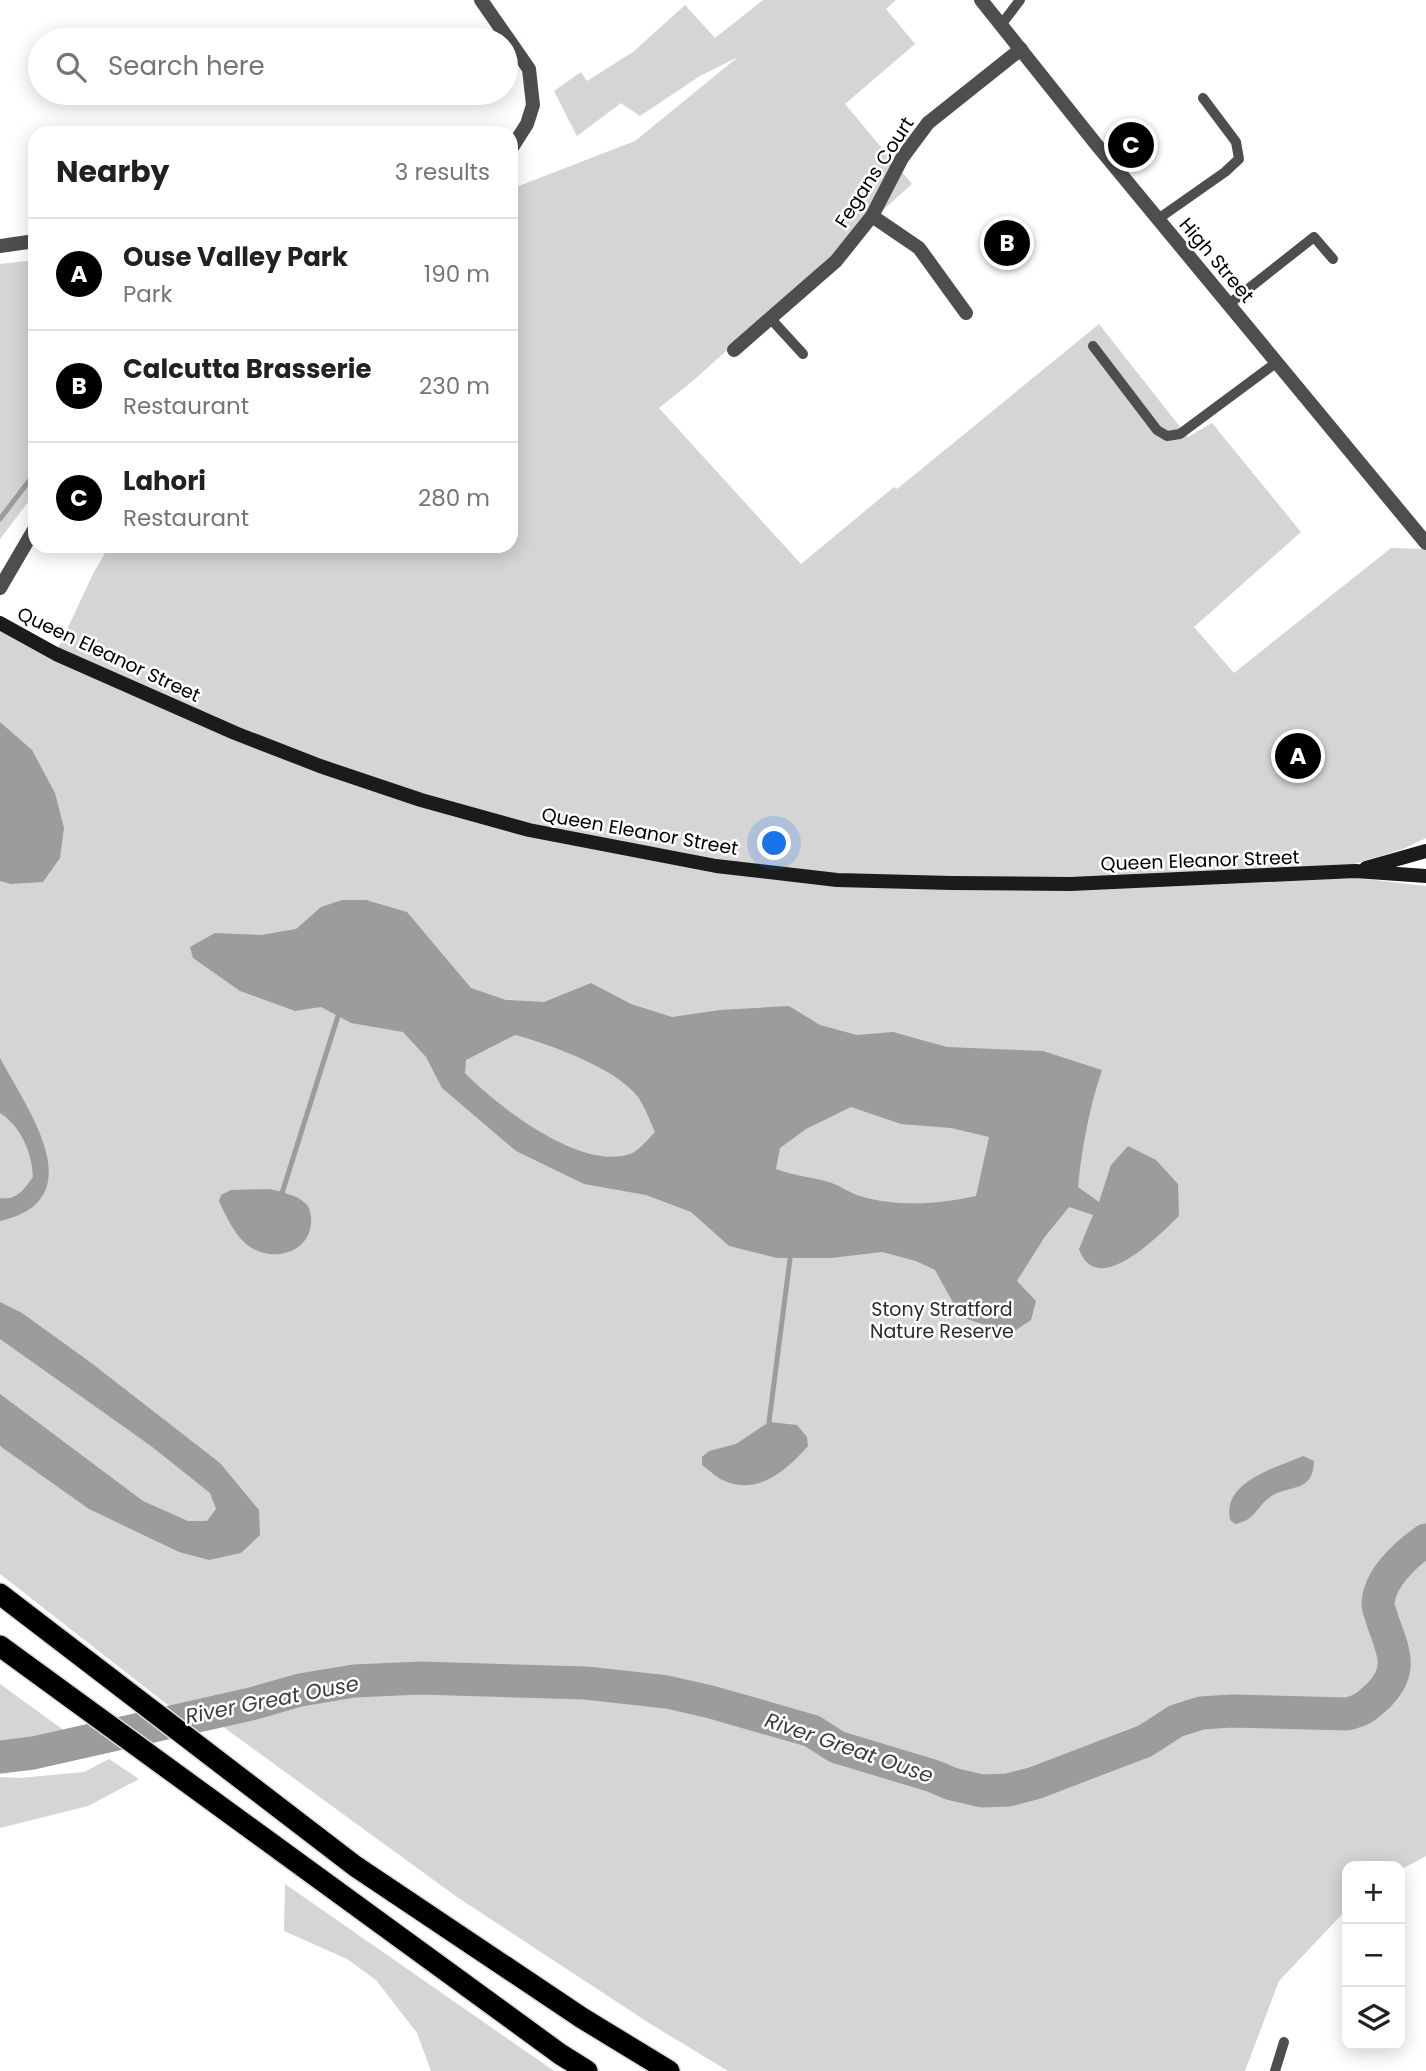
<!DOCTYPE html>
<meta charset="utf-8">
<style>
:root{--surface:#fff;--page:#f2f2f2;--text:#202124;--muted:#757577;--line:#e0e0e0;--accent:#000}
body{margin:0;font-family:Poppins,sans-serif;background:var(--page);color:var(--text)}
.controls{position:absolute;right:21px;bottom:21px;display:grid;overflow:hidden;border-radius:14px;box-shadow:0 4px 18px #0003}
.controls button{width:63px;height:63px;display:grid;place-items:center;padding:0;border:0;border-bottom:2px solid var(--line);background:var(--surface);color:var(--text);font:35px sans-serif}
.you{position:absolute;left:775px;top:844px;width:24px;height:24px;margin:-18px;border:5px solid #fff;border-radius:50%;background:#1a73e8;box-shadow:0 0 0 10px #1a73e833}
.badge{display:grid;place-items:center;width:46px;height:46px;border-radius:50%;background:var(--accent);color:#fff;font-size:23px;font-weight:700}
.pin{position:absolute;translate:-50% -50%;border:4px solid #fff;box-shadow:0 2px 7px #0006}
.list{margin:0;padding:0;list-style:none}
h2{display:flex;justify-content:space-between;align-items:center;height:91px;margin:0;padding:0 28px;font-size:30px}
h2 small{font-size:23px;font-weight:400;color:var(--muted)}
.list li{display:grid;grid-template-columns:46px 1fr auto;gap:21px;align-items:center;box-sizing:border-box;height:112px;padding:0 28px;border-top:2px solid var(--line)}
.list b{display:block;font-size:26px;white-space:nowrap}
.list p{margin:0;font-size:23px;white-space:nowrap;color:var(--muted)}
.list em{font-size:23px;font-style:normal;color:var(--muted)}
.icon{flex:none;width:38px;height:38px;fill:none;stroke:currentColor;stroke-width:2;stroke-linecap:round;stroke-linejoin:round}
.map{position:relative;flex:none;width:1426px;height:2071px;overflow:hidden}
.search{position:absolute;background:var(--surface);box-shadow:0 4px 18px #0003;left:28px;top:28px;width:490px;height:77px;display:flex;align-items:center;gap:18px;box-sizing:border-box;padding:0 24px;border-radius:38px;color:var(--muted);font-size:26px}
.panel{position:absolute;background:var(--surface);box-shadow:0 4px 18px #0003;left:28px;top:126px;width:490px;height:427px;border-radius:21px}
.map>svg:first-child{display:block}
</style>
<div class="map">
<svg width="1426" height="2071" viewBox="0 0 1426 2071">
<rect width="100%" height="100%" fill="#fff"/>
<g fill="#d5d5d5">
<path d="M763 0H896L886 9 915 44 845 104 912 184 695 379 659 408 801 564 894 487 897 489 1099 324 1188 437 1212 423 1301 532 1194 627 1234 673 1391 548 1426 549V838L1403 849 1322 874 1426 886V1856L1400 1870V1866H1347V1909L1279 1981 1245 2071H728L649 2023 457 1897 207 1715 187 1720 0 1574V623L56 653 93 574 109 546H511V189L635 141 738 57 700 76 640 116 621 103 577 136 554 91 581 72 587 81 633 52 685 5 715 38Z"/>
<path d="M35 260V493L0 539V264Z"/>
<path d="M0 1684 87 1747 40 1755 0 1753Z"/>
<path d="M109 1759 139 1779 88 1806 0 1828V1777L19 1778 84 1772Z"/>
<path d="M285 1884 554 2071H431L417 2033 376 1980 347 1959 284 1931Z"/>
</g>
<g fill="#9c9c9c" fill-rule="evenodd">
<path d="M0 722 32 750 55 793 64 828 60 858 43 882 11 884 0 881Z"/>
<path d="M342 900H366L407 912 471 988 506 1000 544 1002 591 983 631 1004 672 1017 720 1010 789 1006 820 1025 857 1035 893 1032 947 1047 1043 1051 1102 1070C1089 1109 1082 1147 1078 1187L1099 1202 1111 1165 1128 1146 1156 1160 1178 1184 1179 1216C1159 1235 1097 1300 1079 1249L1093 1215 1069 1207 1044 1238 1017 1281 1036 1301 1031 1320 1016 1330 991 1327 961 1317 935 1270 916 1261 882 1252 831 1258H777L729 1246 691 1212 646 1195 584 1184 516 1151 442 1088 426 1057 403 1032 351 1023 321 1007 295 1011 240 991 193 958 190 947 215 933 261 935 296 929 321 907ZM515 1035C549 1044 616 1068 638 1097 645 1107 650 1121 655 1132 648 1139 639 1151 630 1154 581 1171 497 1106 465 1073L466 1060ZM851 1107 901 1124 951 1128 989 1137 976 1196C940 1204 899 1207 863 1197 851 1194 841 1186 829 1182 811 1177 794 1176 776 1169L780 1148 806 1129Z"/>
<path d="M0 1058C27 1109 95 1200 0 1221V1198C17 1201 24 1189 33 1177 32 1153 21 1126 0 1113Z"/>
<path d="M270 1189C281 1192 297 1195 305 1203 310 1207 310 1212 311 1217 314 1254 269 1265 245 1243 233 1232 226 1216 219 1201L221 1195 231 1190Z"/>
<path d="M0 1302 22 1313 90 1362 220 1463 259 1510 260 1535 241 1553 209 1560 179 1552 89 1509 0 1446V1394L143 1501 188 1521H207L216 1509 210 1493 151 1446 0 1339Z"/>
<path d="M769 1422 797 1425 807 1437 808 1446C788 1469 758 1496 725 1481 717 1478 709 1470 702 1465V1457L709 1451 736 1444Z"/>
<path d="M1303 1456 1314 1461C1313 1494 1289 1484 1270 1497 1256 1507 1256 1520 1235 1524L1230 1520C1222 1481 1276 1468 1303 1456Z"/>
</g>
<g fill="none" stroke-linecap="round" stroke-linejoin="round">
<g stroke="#9c9c9c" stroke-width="5">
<path d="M0 519 35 473"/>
<path d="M282 1193 338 1016"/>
<path d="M769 1422 790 1259"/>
</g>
<path stroke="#9c9c9c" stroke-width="33" d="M0 1757 33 1753 255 1703 300 1690 354 1681 421 1678 586 1683 667 1692 711 1702 812 1731 837 1747 933 1776 952 1784 982 1791 1008 1790 1035 1783 1145 1741 1176 1721 1201 1713 1232 1711 1347 1714C1364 1710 1367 1706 1379 1695 1405 1669 1392 1649 1382 1619 1381 1614 1378 1609 1378 1604 1379 1578 1406 1554 1426 1540"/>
<defs>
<g id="highway">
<path d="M0 1594 355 1866 582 2018 669 2071"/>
<path d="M0 1646 560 2054 587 2071"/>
</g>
</defs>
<use href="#highway" stroke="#dbdbdb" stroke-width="24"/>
<g stroke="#4e4e4e" stroke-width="10">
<path d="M1001 25 1020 0"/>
<path d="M1158 219 1225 172 1239 159 1236 142 1203 98"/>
<path d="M1229 304 1314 237 1333 259"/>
<path d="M770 318 803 354"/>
<path d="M1093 346 1157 430 1167 436 1180 434 1277 362"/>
<path d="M1275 2071 1284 2042"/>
</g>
<g stroke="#4e4e4e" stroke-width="14">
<path d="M481 0 529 69 533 105 527 124 511 149"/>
<path d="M981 0 1096 144 1426 543"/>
<path d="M872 216 919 248 966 313"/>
<path d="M0 246 35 241"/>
<path d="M734 350 836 261 872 216 902 158 928 123 1021 49"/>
<path d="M0 588 35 528"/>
</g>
<g stroke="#1b1b1b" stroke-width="14">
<path d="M0 623 56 654 235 733 320 766 421 800 529 830 716 866 837 880 951 883 1070 884 1355 871 1426 876"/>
<path d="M1366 868 1426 851"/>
</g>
<use href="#highway" stroke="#000" stroke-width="21"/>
</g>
<g text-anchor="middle" stroke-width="5" stroke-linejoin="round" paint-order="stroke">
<g font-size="19" fill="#000" stroke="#fff">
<text transform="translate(874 172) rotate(-57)" y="7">Fegans Court</text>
<text transform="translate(1217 260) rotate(50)" y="7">High Street</text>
<text transform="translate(109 654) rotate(25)" y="7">Queen Eleanor Street</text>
<text transform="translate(640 831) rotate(10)" y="7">Queen Eleanor Street</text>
<text transform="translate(1200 860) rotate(-2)" y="7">Queen Eleanor Street</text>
</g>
<g font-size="19" fill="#2c2c2c" stroke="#fff">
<text x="942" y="1316">Stony Stratford<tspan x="942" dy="22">Nature Reserve</tspan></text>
</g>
<g font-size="21" font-style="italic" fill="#3d3d3d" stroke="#fff">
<text transform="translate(272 1700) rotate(-11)" y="7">River Great Ouse</text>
<text transform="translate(849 1748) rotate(19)" y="7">River Great Ouse</text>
</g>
</g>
</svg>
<div class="controls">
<button>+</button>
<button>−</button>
<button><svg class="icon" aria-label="layers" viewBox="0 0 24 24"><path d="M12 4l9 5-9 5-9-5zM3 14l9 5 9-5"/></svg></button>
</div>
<div class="you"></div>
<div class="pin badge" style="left:1298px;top:756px">A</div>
<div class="pin badge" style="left:1007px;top:243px">B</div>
<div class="pin badge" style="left:1131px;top:145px">C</div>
<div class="search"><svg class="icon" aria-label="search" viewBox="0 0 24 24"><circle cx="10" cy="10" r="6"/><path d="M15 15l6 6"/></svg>Search here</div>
<section class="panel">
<h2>Nearby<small>3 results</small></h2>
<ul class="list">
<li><span class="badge">A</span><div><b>Ouse Valley Park</b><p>Park</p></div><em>190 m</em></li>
<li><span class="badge">B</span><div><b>Calcutta Brasserie</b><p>Restaurant</p></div><em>230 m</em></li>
<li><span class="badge">C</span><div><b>Lahori</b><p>Restaurant</p></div><em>280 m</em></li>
</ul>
</section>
</div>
